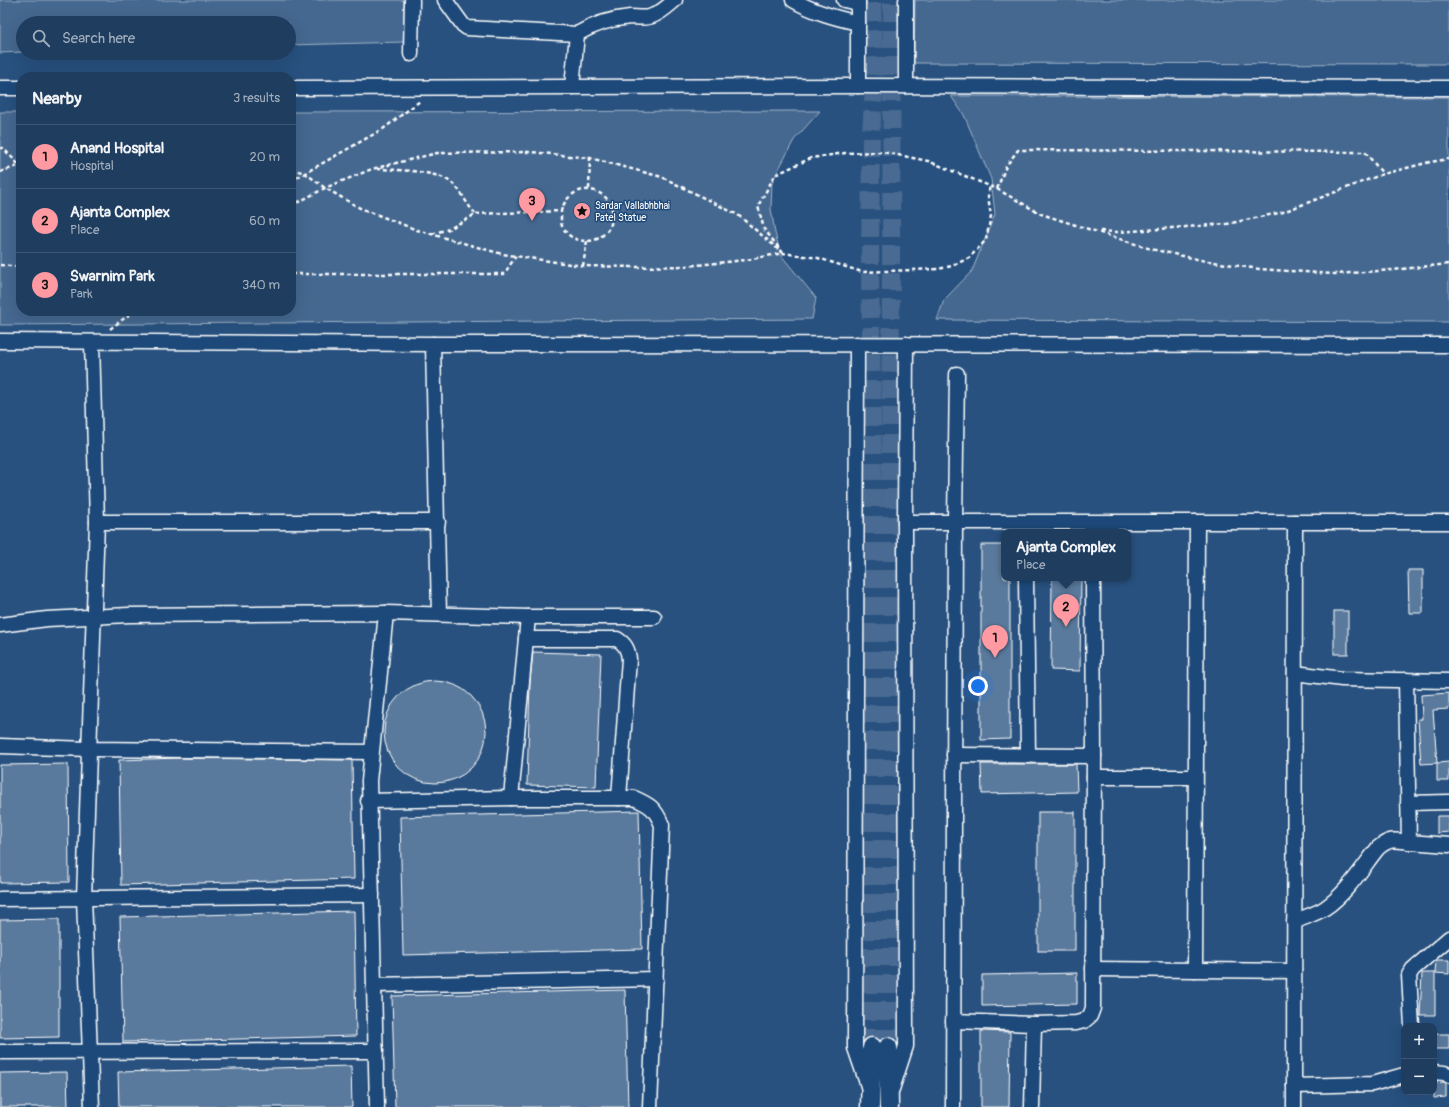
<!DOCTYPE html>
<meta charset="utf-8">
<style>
:root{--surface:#1e3d5f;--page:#2b4868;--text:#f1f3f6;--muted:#a1aebd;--line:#3c5674;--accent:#ff9aa2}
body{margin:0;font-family:Pangolin,sans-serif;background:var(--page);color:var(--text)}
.controls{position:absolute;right:12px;bottom:12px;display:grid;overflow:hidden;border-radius:8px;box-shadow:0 4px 16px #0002}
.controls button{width:36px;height:36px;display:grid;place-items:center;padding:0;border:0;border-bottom:1px solid var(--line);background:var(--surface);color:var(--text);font:20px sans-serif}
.you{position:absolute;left:978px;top:686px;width:14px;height:14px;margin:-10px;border:3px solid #fff;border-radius:50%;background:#1a73e8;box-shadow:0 0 0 6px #1a73e833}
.badge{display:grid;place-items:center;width:26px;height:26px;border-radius:50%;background:var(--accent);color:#111;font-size:13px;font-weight:700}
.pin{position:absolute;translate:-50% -33px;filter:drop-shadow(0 1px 2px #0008)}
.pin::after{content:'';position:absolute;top:21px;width:14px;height:12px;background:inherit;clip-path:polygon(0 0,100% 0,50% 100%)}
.popup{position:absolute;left:1001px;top:529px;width:130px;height:52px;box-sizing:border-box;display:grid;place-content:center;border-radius:8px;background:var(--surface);filter:drop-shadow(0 1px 3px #0005);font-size:13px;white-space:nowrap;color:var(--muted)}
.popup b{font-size:15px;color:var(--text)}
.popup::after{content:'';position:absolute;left:50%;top:100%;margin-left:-8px;border:8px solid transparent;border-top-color:var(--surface)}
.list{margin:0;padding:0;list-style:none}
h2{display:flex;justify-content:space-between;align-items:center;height:52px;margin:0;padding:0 16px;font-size:17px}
h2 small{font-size:13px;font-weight:400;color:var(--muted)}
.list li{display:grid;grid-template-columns:26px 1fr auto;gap:12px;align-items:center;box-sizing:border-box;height:64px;padding:0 16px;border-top:1px solid var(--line)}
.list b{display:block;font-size:15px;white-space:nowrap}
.list p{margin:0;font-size:13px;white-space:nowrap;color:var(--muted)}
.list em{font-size:13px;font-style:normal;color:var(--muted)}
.icon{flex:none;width:22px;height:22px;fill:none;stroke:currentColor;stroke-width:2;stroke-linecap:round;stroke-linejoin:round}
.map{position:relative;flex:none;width:1449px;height:1107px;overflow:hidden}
.search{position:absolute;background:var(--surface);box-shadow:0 4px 16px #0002;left:16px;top:16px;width:280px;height:44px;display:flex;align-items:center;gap:10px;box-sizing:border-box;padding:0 14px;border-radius:22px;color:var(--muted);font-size:15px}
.panel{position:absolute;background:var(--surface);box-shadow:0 4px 16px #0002;left:16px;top:72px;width:280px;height:244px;border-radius:16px}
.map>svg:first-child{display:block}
</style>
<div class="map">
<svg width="1449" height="1107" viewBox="0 0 1449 1107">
<rect width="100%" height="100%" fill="#28517f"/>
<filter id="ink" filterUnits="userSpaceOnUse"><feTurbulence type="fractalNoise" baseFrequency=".025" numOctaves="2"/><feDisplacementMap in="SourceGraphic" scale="8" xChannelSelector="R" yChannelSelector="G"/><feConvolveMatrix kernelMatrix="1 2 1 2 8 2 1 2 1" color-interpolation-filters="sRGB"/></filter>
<g filter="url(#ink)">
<g fill="#446890" stroke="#a2b4c8">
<path d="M0 0H404V42L289 45V23H23V52L0 53Z"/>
<path d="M915 0H1449V64L914 63Z"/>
<path d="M951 96 1449 97V322L937 320 944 300 972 271 995 214 991 179 964 115Z"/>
<path d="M820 111 794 140 772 182 771 209 775 233 781 255 816 298 812 319 0 325V112H21V311H291V112Z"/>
</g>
<g fill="#5a7a9d" stroke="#fff">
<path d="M981 545H1004V578H1010V739L981 740Z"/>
<path d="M1408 570H1423V613H1409Z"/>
<path d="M1052 578H1081L1080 671 1051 670Z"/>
<rect x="1334" y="611" width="14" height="43"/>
<path d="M533 652 601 654 596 787 527 785 530 682Z"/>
<circle cx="435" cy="732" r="51"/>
<path d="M1449 693V709L1433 710 1437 763 1421 764 1418 719H1422L1421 695Z"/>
<path d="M180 758 352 760 354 879 121 885 119 760Z"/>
<path d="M1449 762V781H1437V763Z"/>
<path d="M68 764 69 882 0 883V765Z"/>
<path d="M981 764H1076L1077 792 982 794Z"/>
<path d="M639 811 642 949 403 955 400 817Z"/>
<rect x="1038" y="812" width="37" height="139"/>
<path d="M1437 816H1449V832L1437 833Z"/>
<path d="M354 911 356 1036 123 1042 120 917Z"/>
<path d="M59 919V1037L0 1038V920Z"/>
<path d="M1436 960H1449V974L1435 973Z"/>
<path d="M1077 973V1004L982 1006V975Z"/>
<path d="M1422 973H1435V1015H1420Z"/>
<path d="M625 990 628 1107H395L392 996Z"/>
<path d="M981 1031 1010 1032 1009 1107H981Z"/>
<rect x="1434" y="1034" width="15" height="15"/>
<path d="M351 1066 352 1107H119L118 1072Z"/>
<path d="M67 1072 68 1107H0V1073Z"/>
<path d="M1444 1082 1446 1083V1097L1434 1098V1083Z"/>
</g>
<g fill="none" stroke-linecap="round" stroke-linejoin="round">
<g stroke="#486b92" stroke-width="18" stroke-dasharray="18 9" stroke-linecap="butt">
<path d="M872 1047V395L870 273 871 133 875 73 872 0"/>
<path d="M888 1047 892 0"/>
</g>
<defs>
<g id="minor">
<path d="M445 0 463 25 467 28 577 34"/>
<path d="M793 0C813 12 836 18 858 23"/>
<path d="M844 0 858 3"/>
<path d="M858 0V86"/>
<path d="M906 0V86"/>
<path d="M411 54 412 0"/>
<path d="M572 87 577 34C594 24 610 19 630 17 637 17 646 19 652 16 661 13 668 6 675 0"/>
<path d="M0 88H21"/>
<path d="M291 88 858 86 1449 88"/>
<path d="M0 341 433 344 1449 345"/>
<path d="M92 342 97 522 84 898 92 1107"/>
<path d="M433 344 439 614"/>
<path d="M857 344 855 1048 868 1086"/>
<path d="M97 522H438"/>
<path d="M905 522H1449"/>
<path d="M1026 578 1028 756"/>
<path d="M0 625 47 619 129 615 386 613 528 617H654"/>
<path d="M526 639H617C625 644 628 649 629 659L619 798"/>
<path d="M1295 673 1342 679 1449 681"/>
<path d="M1406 680 1409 842 1449 845"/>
<path d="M0 746 89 749 371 752"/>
<path d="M954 755 1094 756"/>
<path d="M1094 777H1195"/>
<path d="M511 798 528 617"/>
<path d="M368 801 511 798H634C650 805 655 808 662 825L650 1107"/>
<path d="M1408 803 1449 802"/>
<path d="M0 899 372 895"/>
<path d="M1294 922C1304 917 1316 914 1325 908 1347 893 1362 868 1378 848 1390 838 1395 840 1409 842"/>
<path d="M1093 969 1294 971"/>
<path d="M1195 970 1197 522"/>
<path d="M374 985 656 979"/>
<path d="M953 1021 1034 1024 1076 1023 1084 1021 1090 1016 1093 1008 1094 756 1093 578"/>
<path d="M1412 1026 1409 975 1413 969 1449 938"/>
<path d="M0 1052 376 1051"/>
<path d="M1434 1072 1444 1073 1449 1075"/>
<path d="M1294 1086 1372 1084 1404 1075"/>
<path d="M892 1089 906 1046 905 522 906 344"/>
<path d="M377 1107 369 781 386 613"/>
<path d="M953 1107 955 522 957 374"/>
<path d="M1032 1107 1034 1024"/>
<path d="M1294 1107 1295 522"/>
</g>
<g id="major">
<path d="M888 1047 889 1107"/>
<path d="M870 1107 872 1047"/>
</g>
</defs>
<use href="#minor" stroke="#fff" stroke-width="17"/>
<use href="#major" stroke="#fff" stroke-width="21"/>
<g stroke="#fff" stroke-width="2.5" stroke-dasharray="4 3" stroke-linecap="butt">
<path d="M0 148H3L19 165"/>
<path d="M291 169 305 173 325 188 360 208 417 230 502 254 583 266 635 267 687 266 746 260 783 253 818 258 862 272 938 269 952 266 969 258 986 240 991 216 988 196 990 186"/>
<path d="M377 169C395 170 437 170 452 183 463 192 466 205 476 214L449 229 431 234"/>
<path d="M0 172 21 165"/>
<path d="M291 181 383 129 420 101"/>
<path d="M589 189 590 158"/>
<path d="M997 189 1006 166 1018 150 1365 152 1383 174"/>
<path d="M291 206 325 188 372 169 437 153 531 152 590 158 662 177 738 215 778 249"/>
<path d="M476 214 561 211C572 176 618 188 612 221 610 228 605 234 599 238 586 245 566 240 561 223 561 220 561 215 561 211"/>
<path d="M1100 231 1117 232 1227 224 1283 212 1383 174 1430 162 1449 159"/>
<path d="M783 253 764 229 758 206 775 175 811 158 845 153 883 152 928 161 997 189 1041 214 1151 249 1201 260 1259 269 1335 274 1393 270 1449 264"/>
<path d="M0 265 21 267"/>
<path d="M583 266 587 241"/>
<path d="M291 274H504L516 256"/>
<path d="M110 329 134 311"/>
</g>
<use href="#minor" stroke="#1f4a7a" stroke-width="14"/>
<use href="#major" stroke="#1f4a7a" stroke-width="18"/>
</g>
</g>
<defs>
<symbol id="sight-disc" viewBox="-11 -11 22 22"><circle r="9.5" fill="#ff9aa2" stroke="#1f4a7a"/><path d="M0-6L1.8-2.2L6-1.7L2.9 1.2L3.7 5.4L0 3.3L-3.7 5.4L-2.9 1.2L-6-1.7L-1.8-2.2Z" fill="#111"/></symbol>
</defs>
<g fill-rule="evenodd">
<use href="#sight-disc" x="572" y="201" width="20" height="20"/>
</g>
<g text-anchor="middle" stroke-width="3" stroke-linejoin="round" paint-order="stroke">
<g font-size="10" fill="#fff" stroke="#1f4a7a" text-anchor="start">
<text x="595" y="209">Sardar Vallabhbhai<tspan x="595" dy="12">Patel Statue</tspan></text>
</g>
</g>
</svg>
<div class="controls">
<button>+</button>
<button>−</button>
</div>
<div class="you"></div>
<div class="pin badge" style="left:995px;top:658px">1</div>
<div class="pin badge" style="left:1066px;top:627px">2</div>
<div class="popup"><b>Ajanta Complex</b>Place</div>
<div class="pin badge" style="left:532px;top:221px">3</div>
<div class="search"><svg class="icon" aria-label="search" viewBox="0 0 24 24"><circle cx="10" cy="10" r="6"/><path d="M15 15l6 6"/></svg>Search here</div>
<section class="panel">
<h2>Nearby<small>3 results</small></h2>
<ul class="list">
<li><span class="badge">1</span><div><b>Anand Hospital</b><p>Hospital</p></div><em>20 m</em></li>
<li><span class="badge">2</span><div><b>Ajanta Complex</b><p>Place</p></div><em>60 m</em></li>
<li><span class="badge">3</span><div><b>Swarnim Park</b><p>Park</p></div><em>340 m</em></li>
</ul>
</section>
</div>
